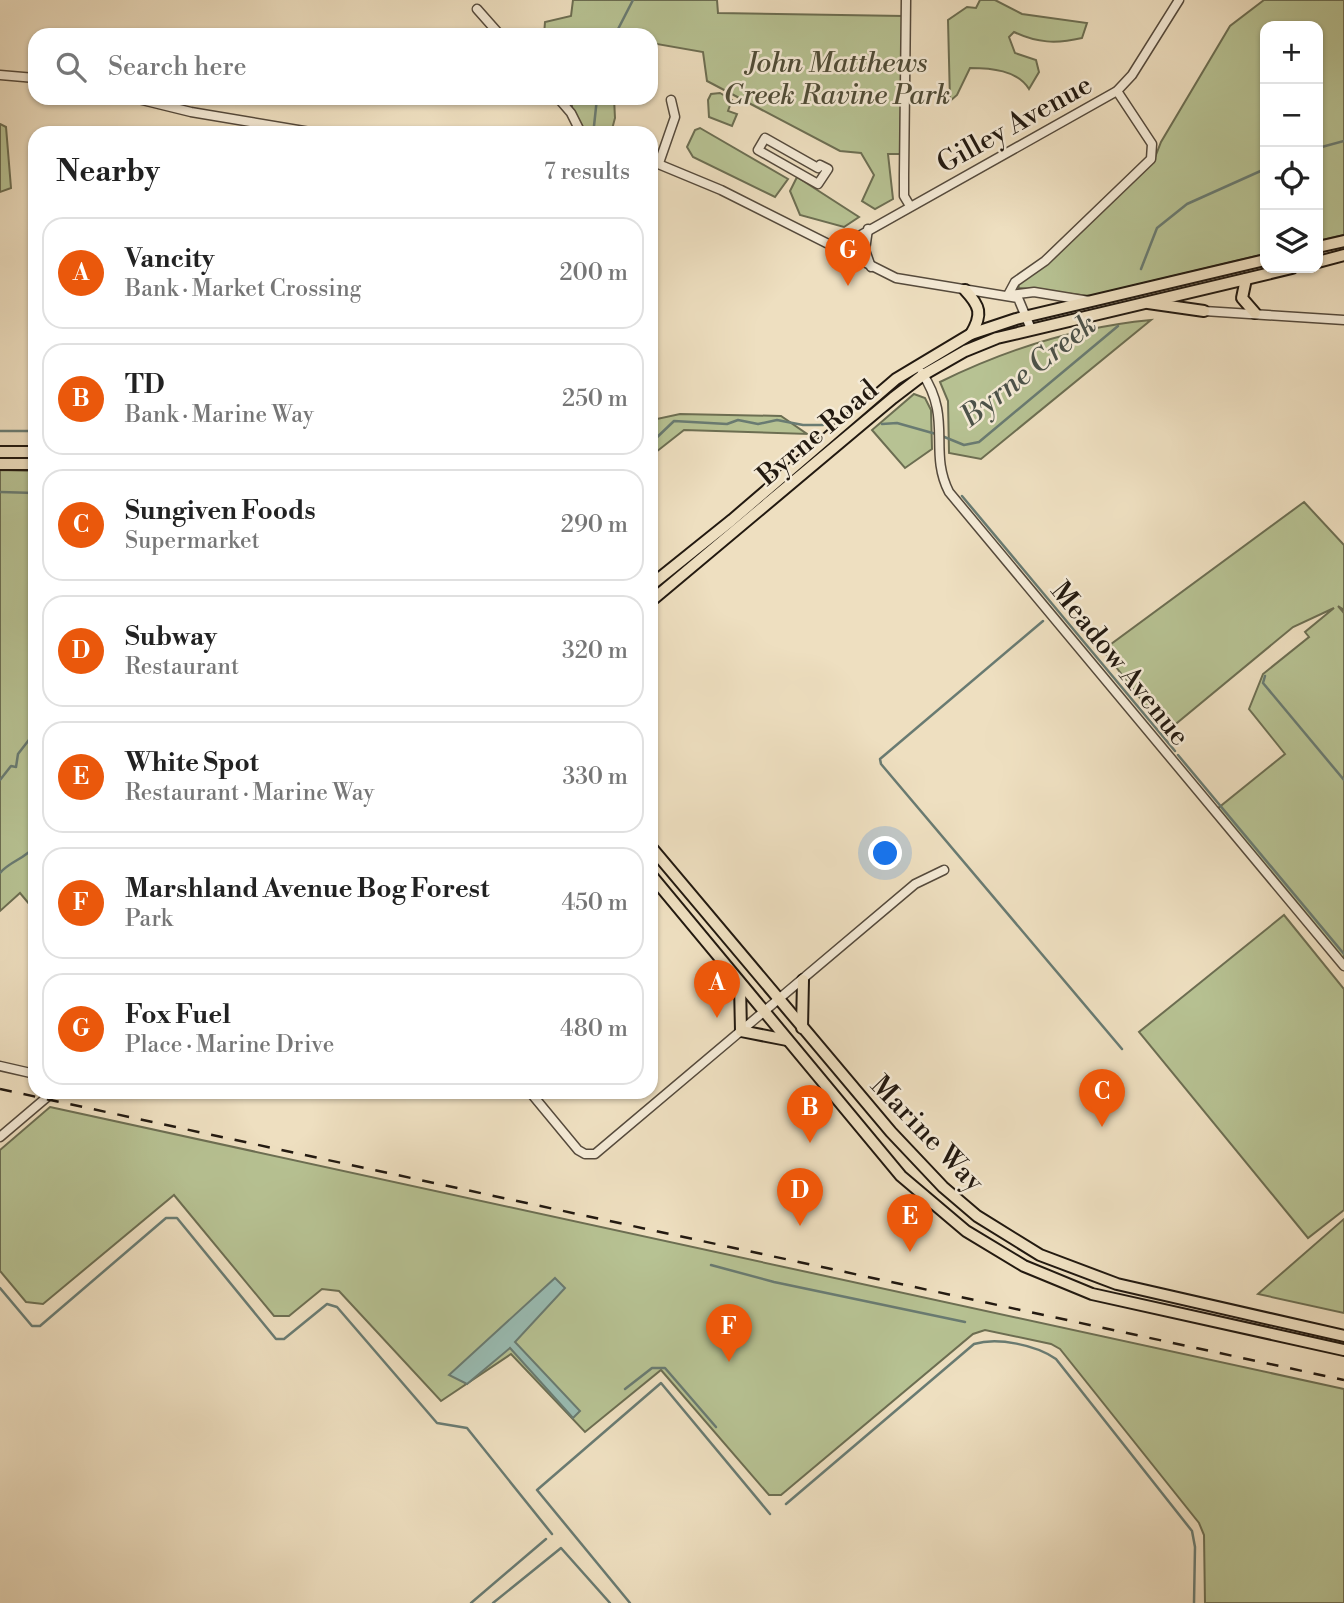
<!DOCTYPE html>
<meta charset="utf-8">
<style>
:root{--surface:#fff;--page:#f2f2f2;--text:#222;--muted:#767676;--line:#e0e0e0;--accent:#ea580c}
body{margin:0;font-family:"Libre Bodoni",serif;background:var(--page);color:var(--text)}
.controls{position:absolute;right:21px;top:21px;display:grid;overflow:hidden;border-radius:14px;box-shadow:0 2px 5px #0004}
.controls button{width:63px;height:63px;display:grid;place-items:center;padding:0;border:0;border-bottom:2px solid var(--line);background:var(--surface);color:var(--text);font:35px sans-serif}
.you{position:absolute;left:886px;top:854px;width:24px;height:24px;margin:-18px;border:5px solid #fff;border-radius:50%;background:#1a73e8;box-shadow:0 0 0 10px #1a73e833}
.badge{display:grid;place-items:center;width:46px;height:46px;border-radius:50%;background:var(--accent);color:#fff;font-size:23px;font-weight:700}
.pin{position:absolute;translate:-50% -58px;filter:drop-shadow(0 2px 4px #0008)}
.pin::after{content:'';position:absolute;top:37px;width:24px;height:21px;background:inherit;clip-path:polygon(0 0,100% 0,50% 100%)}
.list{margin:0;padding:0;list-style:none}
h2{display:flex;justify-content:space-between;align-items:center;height:91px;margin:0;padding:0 28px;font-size:30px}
h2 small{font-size:23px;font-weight:400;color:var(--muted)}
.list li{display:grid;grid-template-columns:46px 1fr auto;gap:21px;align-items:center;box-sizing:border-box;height:112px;margin:0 14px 14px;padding:0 14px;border:2px solid var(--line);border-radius:21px}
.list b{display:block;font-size:26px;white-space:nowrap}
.list p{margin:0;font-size:23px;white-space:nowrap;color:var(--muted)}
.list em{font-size:23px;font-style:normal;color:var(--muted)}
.icon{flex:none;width:38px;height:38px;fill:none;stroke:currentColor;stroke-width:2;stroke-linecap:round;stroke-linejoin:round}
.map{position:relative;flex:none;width:1344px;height:1603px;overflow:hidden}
.search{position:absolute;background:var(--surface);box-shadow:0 2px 5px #0004;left:28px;top:28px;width:630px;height:77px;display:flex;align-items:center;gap:18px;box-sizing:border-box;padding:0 24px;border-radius:21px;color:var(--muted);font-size:26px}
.panel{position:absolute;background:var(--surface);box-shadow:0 2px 5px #0004;left:28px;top:126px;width:630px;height:973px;border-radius:21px}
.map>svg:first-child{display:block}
</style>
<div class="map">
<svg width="1344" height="1603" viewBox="0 0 1344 1603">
<rect width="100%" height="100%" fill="#eedfc0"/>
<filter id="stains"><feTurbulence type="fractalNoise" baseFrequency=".00286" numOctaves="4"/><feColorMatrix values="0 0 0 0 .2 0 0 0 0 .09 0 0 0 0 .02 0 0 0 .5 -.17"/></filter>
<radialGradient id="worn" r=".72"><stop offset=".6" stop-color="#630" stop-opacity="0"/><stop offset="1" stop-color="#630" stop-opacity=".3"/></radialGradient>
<g fill="#b7c293" stroke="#6c6e52" stroke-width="2">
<path d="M573 0H717L718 13 903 16 900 154H888L893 199 875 209 862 201 874 175 861 153 840 151 707 81 703 52 651 43V35H544L545 22 571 16Z"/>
<path d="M980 0H995L1022 14 1087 23 1082 38C1056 44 1037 43 1014 32L1009 37 1015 53 1036 60 1039 72 1029 89C1018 70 990 68 970 68L957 95 950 101 948 20 967 7 976 8Z"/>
<path d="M1264 0H1344V235L1318 241V26H1265V254L1090 296 1019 288 1018 284 1061 249 1154 160 1161 142 1230 26Z"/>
<path d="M720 93 732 100 728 111 737 114 732 126 709 117 708 100 711 94Z"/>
<path d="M572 98H614L615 118 611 133H586L572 108Z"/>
<path d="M0 124 6 127 11 188 0 192Z"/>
<path d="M700 128 788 179 775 197 693 157 687 147 695 130Z"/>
<path d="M797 177 859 217 844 227 800 215 790 191Z"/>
<path d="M1151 320 981 459 949 453 948 401 940 382C1007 349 1077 327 1151 320Z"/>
<path d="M914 394 925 398 931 410 932 449 905 468 872 430Z"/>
<path d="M680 414 781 416 807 434 684 430 651 456 652 420Z"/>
<path d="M0 470 35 471V911L20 893 0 911Z"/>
<path d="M1304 502 1344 545V610L1338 606 1344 613V961L1217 809 1285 754 1249 709 1263 674 1309 637 1305 632 1334 608 1293 627 1166 732 1103 650Z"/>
<path d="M1284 915 1344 989V1210L1308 1238 1139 1032Z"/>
<path d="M50 1107 1344 1389V1603H1205L1204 1535 1199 1523 1060 1349 1051 1344 985 1330 973 1334 781 1495H769L661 1370 585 1432 511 1354 441 1401 339 1291 322 1289 289 1316H274L174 1195 43 1304 26 1302 0 1271V1150Z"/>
<path d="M1344 1219V1313L1258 1294Z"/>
</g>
<path fill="#99bcb3" stroke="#697b72" stroke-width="2" d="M555 1278 565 1288 515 1342 580 1411 573 1418 510 1348 467 1384 449 1375Z"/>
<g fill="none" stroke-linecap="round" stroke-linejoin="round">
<g stroke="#697b72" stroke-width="2.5">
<path d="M615 35 633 0"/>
<path d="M594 126 597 98"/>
<path d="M1318 148 1344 141"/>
<path d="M1141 269 1157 228 1187 204 1265 169"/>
<path d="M882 424 897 423 936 434"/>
<path d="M0 431H35"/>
<path d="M942 436 964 445 979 442 1118 326"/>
<path d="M651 443 674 421 727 424 738 420 758 424 777 420 803 425H823"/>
<path d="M0 492 35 493"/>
<path d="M962 496 1175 751"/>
<path d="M1043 621 880 759 881 764 1122 1049"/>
<path d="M1265 676 1263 683 1344 780"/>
<path d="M1178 755 1344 954"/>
<path d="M0 780 11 766 16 767 18 754 35 732"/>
<path d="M0 873C10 861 25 859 35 846"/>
<path d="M711 1265 774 1282 965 1322"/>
<path d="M0 1288 32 1326H40L166 1218H177L276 1339H284L327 1304 337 1307 437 1423 467 1428 552 1534"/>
<path d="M625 1389 652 1368H665L716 1427"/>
<path d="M786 1504 974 1344C998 1337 1036 1345 1056 1359L1192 1531 1195 1547 1194 1603"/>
<path d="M471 1603 546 1539"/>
<path d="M493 1603 561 1548 610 1603"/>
<path d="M630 1603 537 1490 661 1383 770 1514"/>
</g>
<defs>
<g id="minor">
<path d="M906 0 904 175V196L910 206"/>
<path d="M477 9 500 35"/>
<path d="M0 75 35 78"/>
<path d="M134 98 191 112 316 133"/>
<path d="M558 98 571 113 581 133"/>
<path d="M765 138 818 168 820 165 828 169 818 184 758 150Z"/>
<path d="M651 161 721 190 896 278 1018 298 1031 329"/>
<path d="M659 163 675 117 671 100"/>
<path d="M868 229 865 250 871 267"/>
<path d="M836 249 1117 91 1132 75 1179 0"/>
<path d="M1008 295 1015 282 1045 261 1151 159 1152 144 1117 91"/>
<path d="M1009 295 1034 292 1089 301"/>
<path d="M1204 311 1344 320"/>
<path d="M922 373C953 419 928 451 949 492L1344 966"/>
<path d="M0 1066 35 1074"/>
<path d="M530 1092 578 1150 585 1154H595L915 884 944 870"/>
<path d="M0 1137 53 1092"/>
</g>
<g id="major">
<path d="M1318 247 1344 241"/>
<path d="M1318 262 1344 255"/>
<path d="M1246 279 1242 298 1255 313"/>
<path d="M965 290C980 306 983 314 971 334"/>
<path d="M1148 303 1204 311"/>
<path d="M0 452H35"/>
<path d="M0 464H35"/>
<path d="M651 585 732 520 896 379 971 334 1016 319 1265 260"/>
<path d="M651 601 893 398 923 375 965 351 997 338 1292 268"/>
<path d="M651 847 891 1132 943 1187 977 1216 1040 1255 1117 1284 1344 1336"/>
<path d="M651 875 901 1176 966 1231 1024 1266 1092 1294 1344 1350"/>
<path d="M740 985 741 1031 787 1040"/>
<path d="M802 1028 803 980"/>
</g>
</defs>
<use href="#minor" stroke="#554a3c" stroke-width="11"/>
<use href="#major" stroke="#221910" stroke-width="14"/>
<use href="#minor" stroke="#f4ead6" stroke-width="8"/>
<use href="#major" stroke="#eedfc0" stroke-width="10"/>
<path stroke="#221910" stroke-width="2.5" stroke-dasharray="12 12" stroke-linecap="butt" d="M0 1089 1344 1380"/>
</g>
<g text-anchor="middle" stroke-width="5" stroke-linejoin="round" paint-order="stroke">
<g font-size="28" font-style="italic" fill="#4f4c37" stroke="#f4ead6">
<text x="837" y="72">John Matthews<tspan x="837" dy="32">Creek Ravine Park</tspan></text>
</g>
<g font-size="28" fill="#221910" stroke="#f4ead6">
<text transform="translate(1014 123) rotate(-29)" y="10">Gilley Avenue</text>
<text transform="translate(817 432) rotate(-40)" y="10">Byrne Road</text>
<text transform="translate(1121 663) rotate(51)" y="10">Meadow Avenue</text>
<text transform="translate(928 1133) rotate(46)" y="10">Marine Way</text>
</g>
<g font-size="30" font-style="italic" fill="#4c5249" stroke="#f4ead6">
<text transform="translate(1028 370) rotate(-38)" y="10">Byrne Creek</text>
</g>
</g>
<rect width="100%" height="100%" filter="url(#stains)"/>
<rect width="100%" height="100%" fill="url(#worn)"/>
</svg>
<div class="controls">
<button>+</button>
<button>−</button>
<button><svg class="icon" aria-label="locate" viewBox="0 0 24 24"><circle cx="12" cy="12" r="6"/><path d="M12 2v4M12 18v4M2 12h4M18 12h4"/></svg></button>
<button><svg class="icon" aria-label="layers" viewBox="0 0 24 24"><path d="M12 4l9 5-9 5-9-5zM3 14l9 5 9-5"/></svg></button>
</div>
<div class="you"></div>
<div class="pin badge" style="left:717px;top:1018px">A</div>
<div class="pin badge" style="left:810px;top:1143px">B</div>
<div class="pin badge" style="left:1102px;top:1127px">C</div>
<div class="pin badge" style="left:800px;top:1226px">D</div>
<div class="pin badge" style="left:910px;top:1252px">E</div>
<div class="pin badge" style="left:729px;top:1362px">F</div>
<div class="pin badge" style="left:848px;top:286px">G</div>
<div class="search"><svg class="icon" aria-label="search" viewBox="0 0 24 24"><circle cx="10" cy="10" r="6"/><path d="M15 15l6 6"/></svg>Search here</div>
<section class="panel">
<h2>Nearby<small>7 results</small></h2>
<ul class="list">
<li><span class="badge">A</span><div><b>Vancity</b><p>Bank · Market Crossing</p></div><em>200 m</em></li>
<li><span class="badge">B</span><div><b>TD</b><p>Bank · Marine Way</p></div><em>250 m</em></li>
<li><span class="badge">C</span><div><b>Sungiven Foods</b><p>Supermarket</p></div><em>290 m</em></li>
<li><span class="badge">D</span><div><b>Subway</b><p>Restaurant</p></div><em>320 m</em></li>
<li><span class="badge">E</span><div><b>White Spot</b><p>Restaurant · Marine Way</p></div><em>330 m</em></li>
<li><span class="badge">F</span><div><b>Marshland Avenue Bog Forest</b><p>Park</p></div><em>450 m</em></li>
<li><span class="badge">G</span><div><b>Fox Fuel</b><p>Place · Marine Drive</p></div><em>480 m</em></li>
</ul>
</section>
</div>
